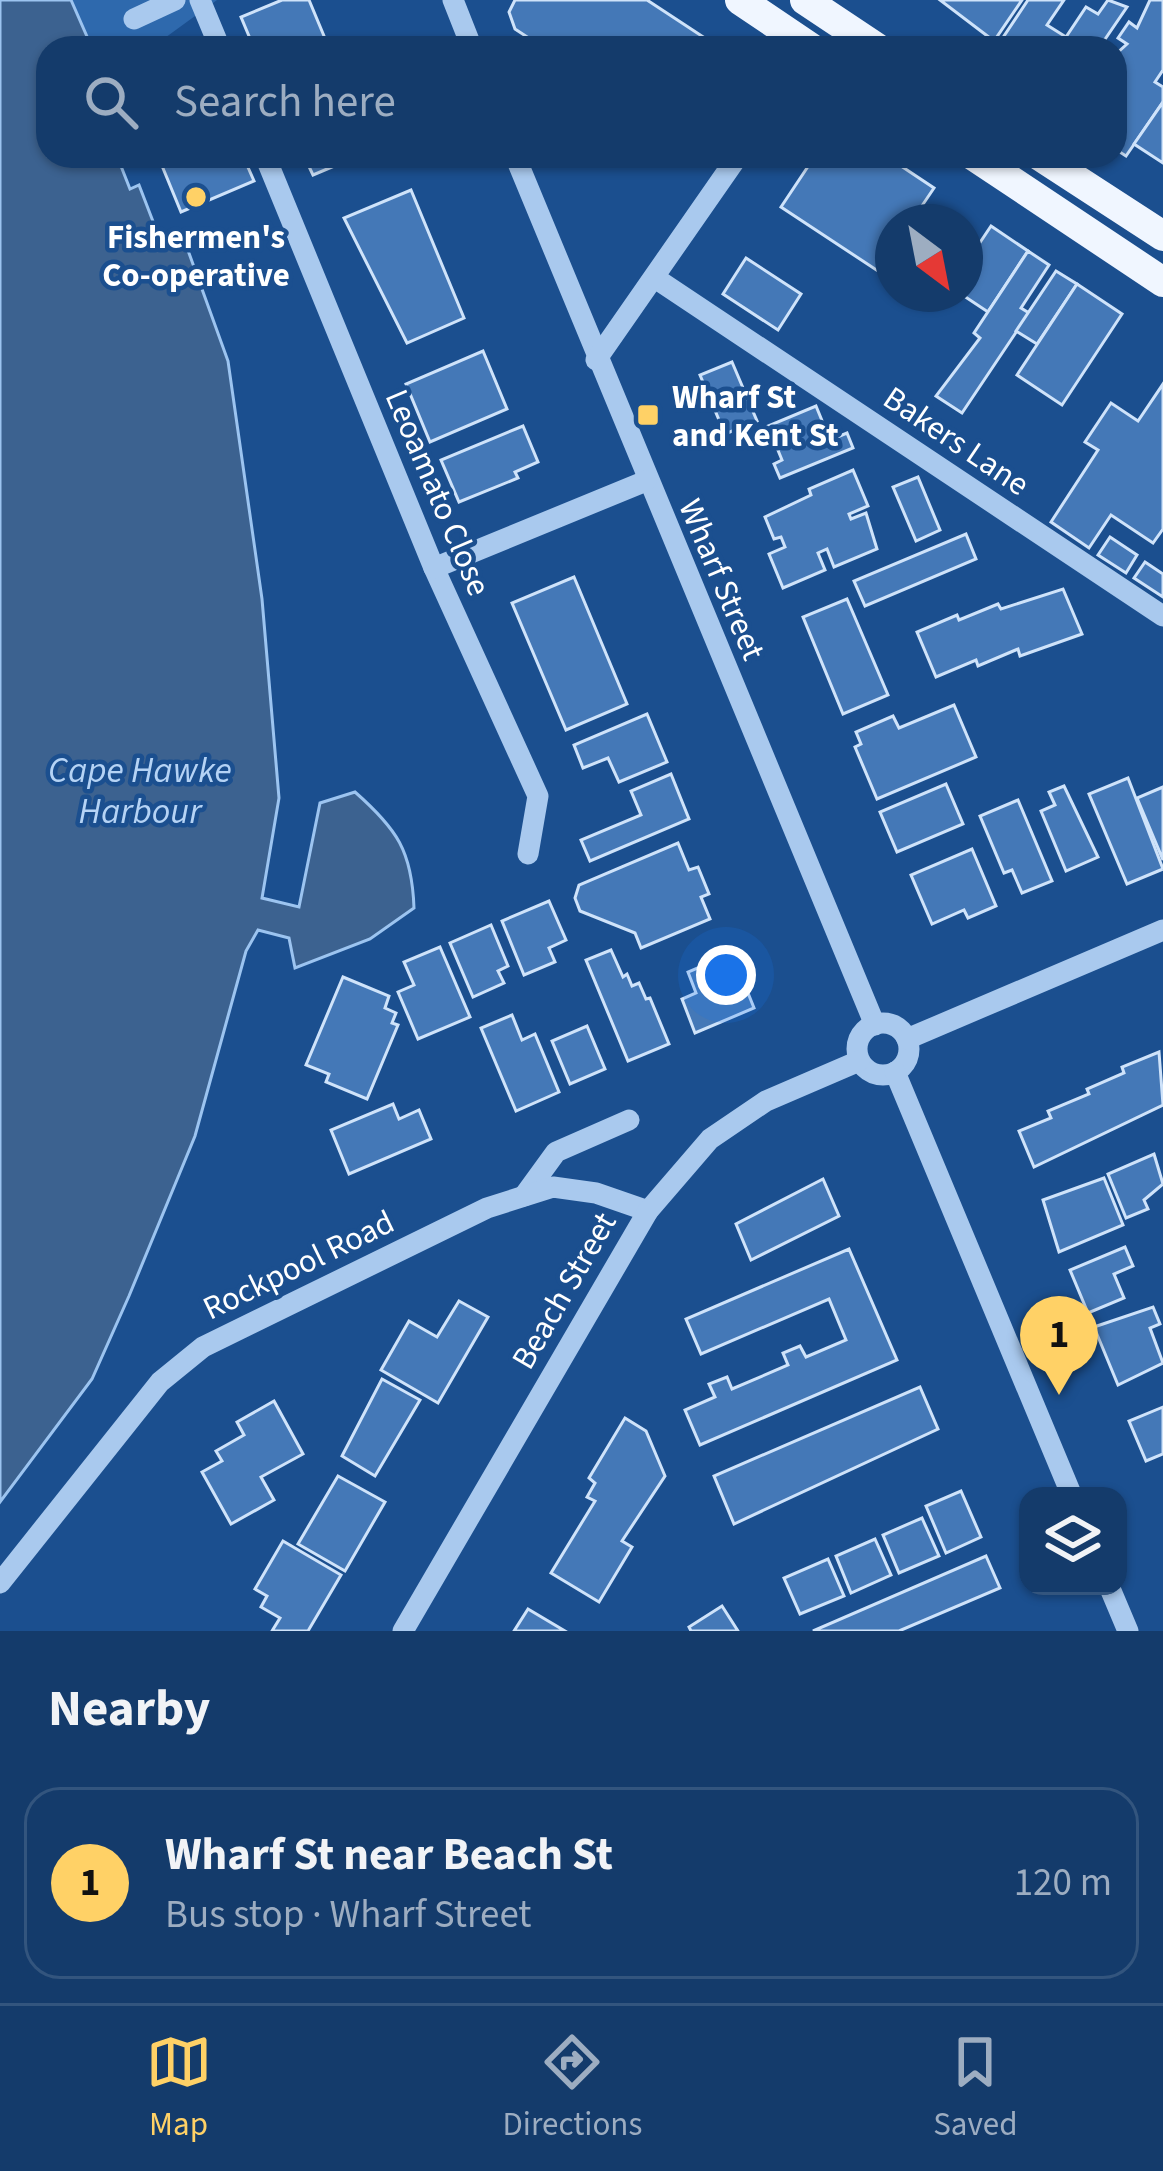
<!DOCTYPE html>
<meta charset="utf-8">
<style>
:root{--surface:#143b6b;--page:#1d4271;--text:#f1f3f6;--muted:#9dadc1;--line:#33557e;--accent:#ffd166}
body{margin:0;font-family:"Source Sans 3",sans-serif;background:var(--page);color:var(--text)}
.controls{position:absolute;right:36px;bottom:36px;display:grid;overflow:hidden;border-radius:24px;box-shadow:0 3px 9px #0004}
.controls button{width:108px;height:108px;display:grid;place-items:center;padding:0;border:0;border-bottom:3px solid var(--line);background:var(--surface);color:var(--text);font:60px sans-serif}
.compass{position:absolute;left:875px;top:204px;width:108px;height:108px;border-radius:50%;background:var(--surface);box-shadow:0 3px 9px #0004;rotate:148deg}
.you{position:absolute;left:726px;top:975px;width:42px;height:42px;margin:-30px;border:9px solid #fff;border-radius:50%;background:#1a73e8;box-shadow:0 0 0 18px #1a73e833}
.badge{display:grid;place-items:center;width:78px;height:78px;border-radius:50%;background:var(--accent);color:#111;font-size:39px;font-weight:700}
.pin{position:absolute;translate:-50% -99px;filter:drop-shadow(0 3px 6px #0008)}
.pin::after{content:'';position:absolute;top:63px;width:42px;height:36px;background:inherit;clip-path:polygon(0 0,100% 0,50% 100%)}
.list{margin:0;padding:0;list-style:none}
h2{display:flex;justify-content:space-between;align-items:center;height:156px;margin:0;padding:0 48px;font-size:51px}
h2 small{font-size:39px;font-weight:400;color:var(--muted)}
.list li{display:grid;grid-template-columns:78px 1fr auto;gap:36px;align-items:center;box-sizing:border-box;height:192px;margin:0 24px 24px;padding:0 24px;border:3px solid var(--line);border-radius:36px}
.list b{display:block;font-size:45px;white-space:nowrap}
.list p{margin:0;font-size:39px;white-space:nowrap;color:var(--muted)}
.list em{font-size:39px;font-style:normal;color:var(--muted)}
.icon{flex:none;width:66px;height:66px;fill:none;stroke:currentColor;stroke-width:2;stroke-linecap:round;stroke-linejoin:round}
.map{position:relative;flex:none;width:1163px;height:1631px;overflow:hidden}
.search{position:absolute;background:var(--surface);box-shadow:0 3px 9px #0004;left:36px;right:36px;top:36px;height:132px;display:flex;align-items:center;gap:30px;box-sizing:border-box;padding:0 42px;border-radius:36px;color:var(--muted);font-size:45px}
.sheet{height:372px;background:var(--surface)}
nav{display:flex;justify-content:space-around;align-items:center;box-sizing:border-box;height:168px;border-top:3px solid var(--line);background:var(--surface);font-size:33px;color:var(--muted)}
nav a{display:grid;justify-items:center;gap:6px}
nav .on{color:var(--accent)}
.map>svg:first-child{display:block}
</style>
<div class="map">
<svg width="1163" height="1631" viewBox="0 0 1163 1631">
<rect width="100%" height="100%" fill="#1b4f8f"/>
<path fill="#2e69ad" d="M53 0H217L151 48H84Z"/>
<path fill="#3c6290" stroke="#9cc4f0" stroke-width="3" d="M0 0H71L92 48H48V156H117L130 189 139 185 159 237 181 231 228 361 262 599 279 798 262 898 299 907 320 803 355 792C397 829 412 851 414 908L370 939 295 968 289 938 258 930 246 951 195 1136 129 1296 92 1379 0 1502Z"/>
<g fill="#4478b7" stroke="#cfe3fa" stroke-width="3">
<path d="M282 0H309L329 48H254L241 17Z"/>
<path d="M515 0H647L720 48H544L515 29 509 12Z"/>
<path d="M940 0H1022L994 41Z"/>
<path d="M1028 0H1064L1047 25 1066 37 1086 7 1098 14 1108 0 1127 7 1099 48H996Z"/>
<path d="M1150 0H1163V70L1155 82 1163 87V102L1126 156 1115 149V55L1127 44 1118 38 1129 22 1137 28Z"/>
<path d="M1163 102V163L1134 144Z"/>
<path d="M158 156H243L254 181 181 212Z"/>
<path d="M304 156H358L313 175Z"/>
<path d="M815 156H886L934 188 911 222H893V250L878 271 781 207Z"/>
<path d="M411 190 464 318 407 343 344 218Z"/>
<path d="M991 226 1028 251 988 312 961 294 965 265Z"/>
<path d="M1028 251 1049 265 1021 308 1029 313 962 413 936 396 980 338 974 333Z"/>
<path d="M746 258 801 294 778 330 723 294Z"/>
<path d="M1056 271 1077 284 1037 344 1016 331Z"/>
<path d="M1077 284 1122 314 1062 405 1017 375Z"/>
<path d="M483 351 507 409 430 442 406 384Z"/>
<path d="M732 362 757 421 725 434 700 375Z"/>
<path d="M1163 384V529L1153 543 1111 515 1089 548 1051 522 1098 450 1085 442 1111 403 1138 421Z"/>
<path d="M816 406 830 440 847 433 853 448 780 478 774 464 782 460 768 426Z"/>
<path d="M523 426 538 462 515 472 518 478 459 502 441 460Z"/>
<path d="M853 470 868 506 849 514 851 519 866 513 877 549 834 567 827 549 818 553 825 570 783 588 769 554 785 547 781 537 774 539 765 517 811 495 809 489Z"/>
<path d="M918 477 940 530 916 541 893 487Z"/>
<path d="M966 534 976 559 865 606 854 581Z"/>
<path d="M1110 537 1137 555 1126 573 1098 555Z"/>
<path d="M1145 562 1163 574V597L1134 578Z"/>
<path d="M574 577 627 704 566 730 512 603Z"/>
<path d="M1063 589 1082 634 1020 656 1018 649 978 666 976 660 936 677 917 632 957 615 959 620 998 604 1001 609Z"/>
<path d="M847 599 888 695 843 714 803 617Z"/>
<path d="M954 705 976 757 877 799 855 747 861 744 856 732 893 716 899 728Z"/>
<path d="M647 714 667 762 619 782 608 758 583 768 574 745Z"/>
<path d="M671 774 689 819 590 861 581 840 641 815 631 791Z"/>
<path d="M1128 778 1163 869 1127 884 1089 794Z"/>
<path d="M946 784 963 824 897 852 880 812Z"/>
<path d="M1064 786 1098 857 1066 871 1041 811 1055 805 1049 792Z"/>
<path d="M1163 787V860L1137 798Z"/>
<path d="M1018 800 1052 881 1022 893 1012 870 1004 873 980 816Z"/>
<path d="M678 843 689 870 698 867 709 894 701 897 710 919 641 948 635 933 580 911 575 898 579 885Z"/>
<path d="M972 849 996 906 968 918 964 910 932 924 911 875Z"/>
<path d="M549 901 566 940 549 948 555 962 524 975 502 921Z"/>
<path d="M491 925 508 966 498 971 504 983 473 997 450 943Z"/>
<path d="M440 947 470 1017 418 1039 398 992 414 985 404 962Z"/>
<path d="M611 950 623 977 627 974 632 986 639 983 646 999 650 998 669 1044 628 1061 586 960Z"/>
<path d="M714 961 722 981 740 973 754 1008 695 1033 682 999 696 993 688 972Z"/>
<path d="M343 977 389 996 385 1008 396 1013 392 1023 398 1025 367 1099 326 1082 329 1074 306 1065Z"/>
<path d="M512 1015 522 1040 535 1034 559 1092 516 1111 481 1028Z"/>
<path d="M587 1026 605 1069 570 1084 552 1041Z"/>
<path d="M1159 1052 1163 1105 1034 1167 1019 1131 1051 1118 1048 1111 1089 1094 1087 1089 1124 1073 1122 1067Z"/>
<path d="M393 1104 399 1119 419 1110 431 1139 349 1174 331 1130Z"/>
<path d="M1154 1154 1163 1184 1144 1200 1148 1209 1126 1218 1108 1174Z"/>
<path d="M1104 1178 1123 1225 1059 1252 1043 1200Z"/>
<path d="M823 1179 839 1216 751 1260 736 1224Z"/>
<path d="M1125 1247 1133 1266 1114 1274 1124 1298 1088 1313 1070 1270Z"/>
<path d="M849 1249 897 1360 700 1445 685 1410 715 1397 709 1384 727 1377 732 1389 788 1365 783 1353 800 1346 806 1357 846 1340 829 1299 701 1354 686 1319Z"/>
<path d="M459 1301 488 1317 438 1403 381 1370 409 1321 437 1337Z"/>
<path d="M1153 1307 1160 1324 1150 1328 1163 1363 1118 1385 1094 1327Z"/>
<path d="M382 1379 420 1400 375 1476 342 1456Z"/>
<path d="M920 1387 938 1429 734 1524 714 1476Z"/>
<path d="M274 1401 303 1454 261 1477 274 1500 231 1524 202 1472 222 1461 216 1451 244 1435 237 1422Z"/>
<path d="M1163 1407V1454L1146 1461 1129 1421Z"/>
<path d="M625 1418 646 1431 665 1476 622 1541 632 1547 599 1602 551 1573 595 1501 587 1497 595 1483 589 1478Z"/>
<path d="M338 1476 385 1502 345 1571 298 1544Z"/>
<path d="M961 1491 981 1537 946 1553 926 1506Z"/>
<path d="M922 1518 939 1556 899 1573 883 1535Z"/>
<path d="M875 1539 891 1575 851 1593 836 1556Z"/>
<path d="M283 1541 341 1575 308 1631H272L280 1618 261 1607 267 1596 255 1589Z"/>
<path d="M986 1556 1000 1588 899 1631H813Z"/>
<path d="M828 1559 844 1596 800 1614 784 1578Z"/>
<path d="M722 1606 738 1631H691L689 1627Z"/>
<path d="M528 1609 565 1631H514Z"/>
</g>
<g fill="none" stroke-linecap="round" stroke-linejoin="round">
<g stroke="#a9c9ee" stroke-width="21">
<path d="M200 0 220 48"/>
<path d="M453 0 472 48"/>
<path d="M134 19 175 0"/>
<path d="M265 156 434 568 538 796 528 854"/>
<path d="M515 156 875 1025"/>
<path d="M655 278 1163 616"/>
<path d="M596 360 738 156"/>
<path d="M434 568 646 481"/>
<circle cx="883" cy="1049" r="26"/>
<path d="M907 1039 1163 930"/>
<path d="M895 1072 1072 1496"/>
<path d="M524 1196 556 1152 629 1120"/>
<path d="M0 1583 160 1382 203 1347 487 1208 553 1187 596 1193 648 1211"/>
<path d="M1109 1586 1128 1631"/>
<path d="M403 1631 648 1211 710 1139 766 1101 859 1061"/>
</g>
<g stroke="#f0f6ff" stroke-width="30">
<path d="M740 0 811 48"/>
<path d="M805 0 877 48"/>
<path d="M974 156 1163 282"/>
<path d="M1040 156 1163 236"/>
</g>
</g>
<g fill="#ffd166" stroke="#1b4f8f" stroke-width="4.5">
<circle cx="196" cy="197" r="12"/>
<rect x="636" y="403" width="24" height="24" rx="6"/>
</g>
<g text-anchor="middle" stroke-width="9" stroke-linejoin="round" paint-order="stroke">
<g font-size="33" font-weight="bold" fill="#fff" stroke="#1b4f8f">
<text x="196" y="248">Fishermen's<tspan x="196" dy="38">Co-operative</tspan></text>
<text x="672" y="408" text-anchor="start">Wharf St<tspan x="672" dy="38">and Kent St</tspan></text>
</g>
<g font-size="33" fill="#fff" stroke="#1b4f8f">
<text transform="translate(957 440) rotate(34)" y="12">Bakers Lane</text>
<text transform="translate(439 492) rotate(67)" y="12">Leoamato Close</text>
<text transform="translate(723 579) rotate(67)" y="12">Wharf Street</text>
<text transform="translate(298 1264) rotate(-26)" y="12">Rockpool Road</text>
<text transform="translate(563 1290) rotate(-60)" y="12">Beach Street</text>
</g>
<g font-size="36" font-style="italic" fill="#b5d3f5" stroke="#1b4f8f">
<text x="140" y="782">Cape Hawke<tspan x="140" dy="41">Harbour</tspan></text>
</g>
</g>
</svg>
<div class="controls">
<button><svg class="icon" aria-label="layers" viewBox="0 0 24 24"><path d="M12 4l9 5-9 5-9-5zM3 14l9 5 9-5"/></svg></button>
</div>
<svg class="compass" viewBox="-18 -18 36 36"><path d="M0-13l5 13h-10z" fill="#e53935"/><path d="M0 13l5-13h-10z" fill="#9dadc1"/></svg>
<div class="you"></div>
<div class="pin badge" style="left:1059px;top:1395px">1</div>
<div class="search"><svg class="icon" aria-label="search" viewBox="0 0 24 24"><circle cx="10" cy="10" r="6"/><path d="M15 15l6 6"/></svg>Search here</div>
</div>
<section class="sheet">
<h2>Nearby<small></small></h2>
<ul class="list">
<li><span class="badge">1</span><div><b>Wharf St near Beach St</b><p>Bus stop · Wharf Street</p></div><em>120 m</em></li>
</ul>
</section>
<nav>
<a class="on"><svg class="icon" aria-label="map" viewBox="0 0 24 24"><path d="M3 6l6-2 6 2 6-2v14l-6 2-6-2-6 2zM9 4v14M15 6v14"/></svg>Map</a>
<a><svg class="icon" aria-label="directions" viewBox="0 0 24 24"><path d="M12 3l9 9-9 9-9-9zM9 14v-3h6M13 9l2 2-2 2"/></svg>Directions</a>
<a><svg class="icon" aria-label="saved" viewBox="0 0 24 24"><path d="M7 4h10v16l-5-4-5 4z"/></svg>Saved</a>
</nav>
